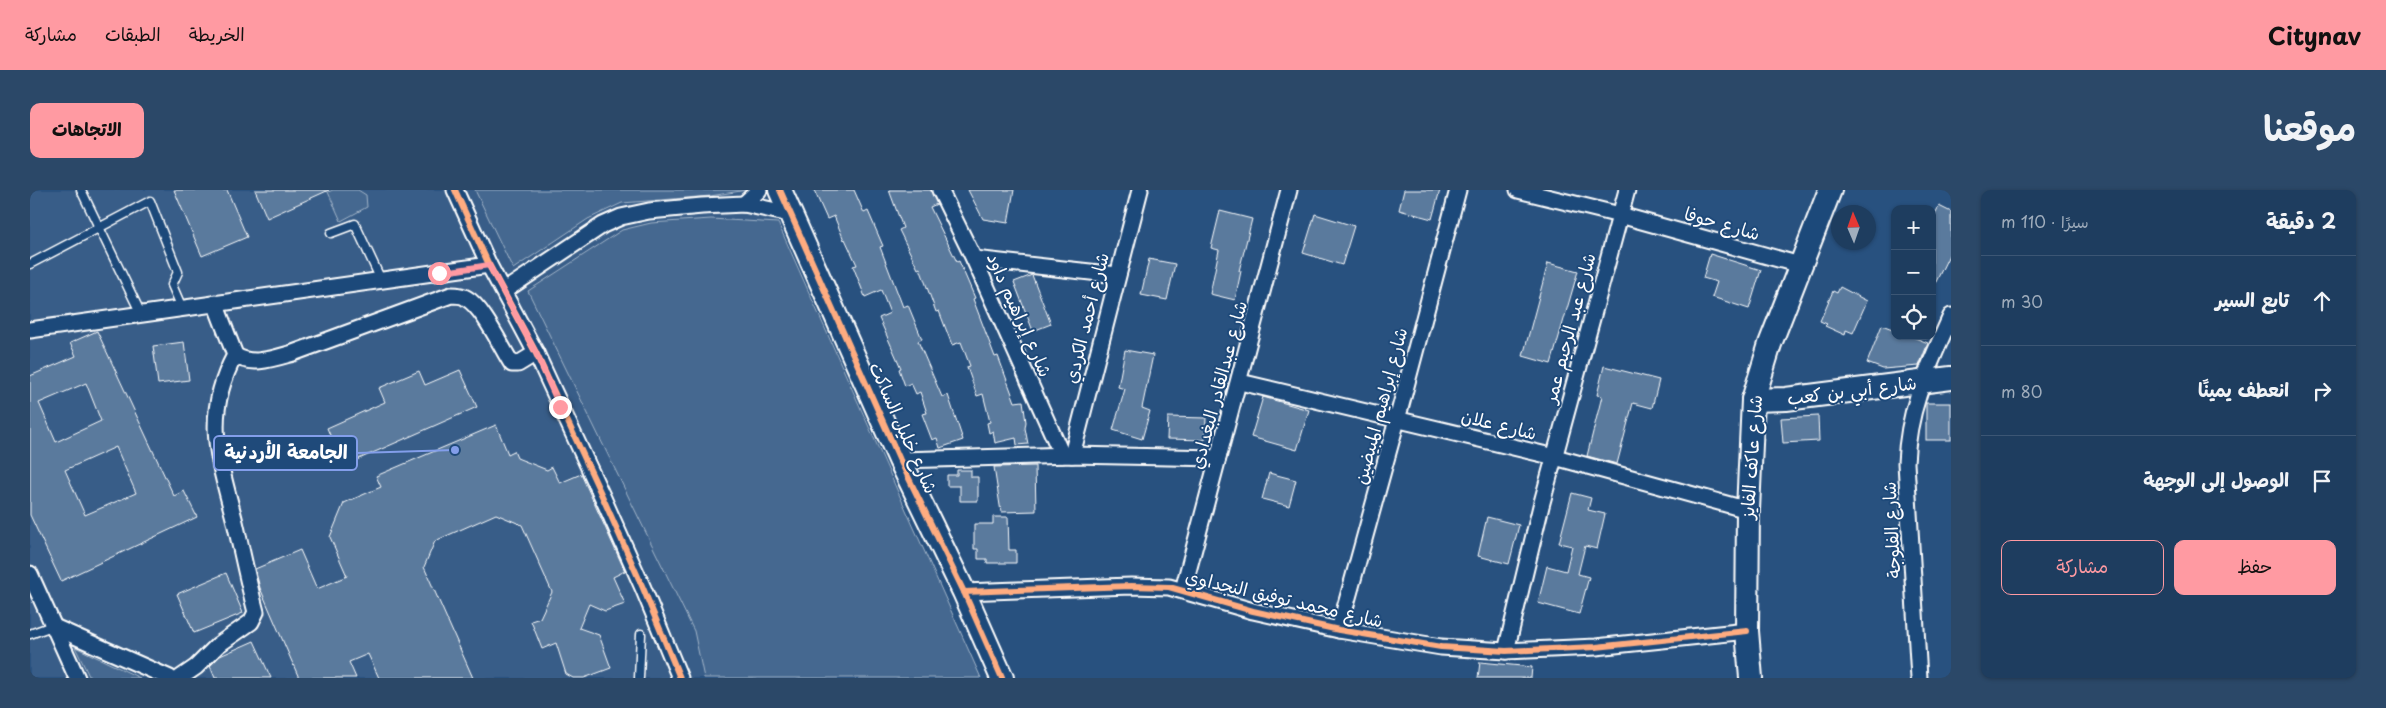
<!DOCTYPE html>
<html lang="ar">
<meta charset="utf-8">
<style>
:root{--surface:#1e3d5f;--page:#2b4868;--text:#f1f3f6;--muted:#a1aebd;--line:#3c5674;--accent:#ff9aa2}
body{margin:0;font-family:"Playpen Sans","Playpen Sans Arabic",sans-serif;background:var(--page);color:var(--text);direction:rtl}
.controls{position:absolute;right:15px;top:15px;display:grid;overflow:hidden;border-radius:10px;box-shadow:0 1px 4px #0004}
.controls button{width:45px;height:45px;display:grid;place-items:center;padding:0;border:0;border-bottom:1px solid var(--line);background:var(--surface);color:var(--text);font:25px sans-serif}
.compass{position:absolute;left:1801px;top:15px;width:45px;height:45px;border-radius:50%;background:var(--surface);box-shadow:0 1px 4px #0004;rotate:358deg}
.stop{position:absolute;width:15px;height:15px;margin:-11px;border:4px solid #ff9aa2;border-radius:50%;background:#fff}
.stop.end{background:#ff9aa2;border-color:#fff;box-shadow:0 1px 5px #0008}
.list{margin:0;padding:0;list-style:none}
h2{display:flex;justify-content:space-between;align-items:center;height:65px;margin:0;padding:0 20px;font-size:21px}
h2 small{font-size:16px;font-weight:400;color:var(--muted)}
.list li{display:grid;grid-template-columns:32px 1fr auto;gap:15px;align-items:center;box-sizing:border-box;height:90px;padding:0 20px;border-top:1px solid var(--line)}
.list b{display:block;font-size:19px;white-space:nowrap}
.list em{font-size:16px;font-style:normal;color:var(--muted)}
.actions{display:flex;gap:10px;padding:15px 20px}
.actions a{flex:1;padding:11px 0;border:1px solid var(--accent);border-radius:10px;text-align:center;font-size:18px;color:var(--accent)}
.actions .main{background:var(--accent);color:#111}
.icon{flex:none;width:28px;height:28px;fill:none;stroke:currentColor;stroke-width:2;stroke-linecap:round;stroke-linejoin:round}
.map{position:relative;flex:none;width:1921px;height:488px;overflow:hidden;direction:ltr;border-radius:10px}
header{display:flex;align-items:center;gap:30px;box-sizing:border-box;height:70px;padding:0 25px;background:var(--accent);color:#111}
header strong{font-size:24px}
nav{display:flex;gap:28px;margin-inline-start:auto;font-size:18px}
.intro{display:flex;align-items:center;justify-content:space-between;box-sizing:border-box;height:120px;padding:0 30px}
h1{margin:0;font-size:35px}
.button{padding:12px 22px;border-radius:10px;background:var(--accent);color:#111;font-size:18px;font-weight:700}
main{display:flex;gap:30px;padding:0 30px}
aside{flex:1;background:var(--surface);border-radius:10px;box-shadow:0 1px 4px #0004}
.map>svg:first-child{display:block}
</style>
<header>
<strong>Citynav</strong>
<nav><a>الخريطة</a><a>الطبقات</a><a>مشاركة</a></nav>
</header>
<div class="intro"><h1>موقعنا</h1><a class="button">الاتجاهات</a></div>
<main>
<aside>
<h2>2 دقيقة<small>سيرًا · 110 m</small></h2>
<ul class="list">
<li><svg class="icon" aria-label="ahead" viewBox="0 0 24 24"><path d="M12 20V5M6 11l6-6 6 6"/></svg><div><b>تابع السير</b></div><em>30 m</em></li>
<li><svg class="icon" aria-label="right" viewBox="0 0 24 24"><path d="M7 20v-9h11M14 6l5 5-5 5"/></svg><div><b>انعطف يمينًا</b></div><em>80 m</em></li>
<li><svg class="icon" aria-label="arrive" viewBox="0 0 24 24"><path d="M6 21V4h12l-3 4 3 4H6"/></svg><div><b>الوصول إلى الوجهة</b></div></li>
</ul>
<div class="actions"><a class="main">حفظ</a><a>مشاركة</a></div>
</aside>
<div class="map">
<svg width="1921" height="488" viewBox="0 0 1921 488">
<rect width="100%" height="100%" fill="#28517f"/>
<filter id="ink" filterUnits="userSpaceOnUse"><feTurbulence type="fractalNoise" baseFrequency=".02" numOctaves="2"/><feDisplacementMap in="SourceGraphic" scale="10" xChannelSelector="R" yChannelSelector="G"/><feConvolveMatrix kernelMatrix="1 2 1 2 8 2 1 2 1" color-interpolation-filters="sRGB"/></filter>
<g filter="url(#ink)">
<path fill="#375d88" d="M0 0H733L951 488H0Z"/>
<g fill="#446890" stroke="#a2b4c8">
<path d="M303 0H328L336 5 337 17 311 31 298 2Z"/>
<path d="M445 0H717L680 6 592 13 558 29 483 79Z"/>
<path d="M681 29 748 33 951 488H674L664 441 498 101 592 40 621 33Z"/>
<path d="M45 457 110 488H60Z"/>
</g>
<g fill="#5a7a9d" stroke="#fff" fill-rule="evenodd">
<path d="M144 0H197L217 47 172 66Z"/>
<path d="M225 0H299L237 28Z"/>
<path d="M784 0H824L834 23 838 21 853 56 850 57 873 117 878 115 892 149 888 151 912 207 918 205 933 250 910 258 907 248 902 250 892 224 897 223 890 202 886 204 881 193 875 196 869 179 871 178 849 128 860 123 851 100 835 107 823 76 827 75 815 49 814 50 804 26 797 29Z"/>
<path d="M859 0H901L907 14 900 17 927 72 929 71 945 108 943 109 965 167 968 166 985 212 993 211 996 232 995 238 998 254 987 255 986 248 965 253 963 241 959 243 957 233 960 232 953 204 947 206 937 177 940 176 931 152 922 155 909 121 906 122 890 78 888 79 869 40 873 38Z"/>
<path d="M938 0H984L978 33 953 29Z"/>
<path d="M1374 0H1410L1402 29 1369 20Z"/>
<path d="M1909 16 1921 22V61L1902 100V30Z"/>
<path d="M1190 21 1222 29 1209 81H1211L1205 110 1180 104 1189 60 1181 58Z"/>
<path d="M1285 24 1324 36 1312 75 1273 63Z"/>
<path d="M1680 64 1731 80 1719 119 1682 107 1687 92 1673 88Z"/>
<path d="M1119 69 1145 74 1137 110 1111 105Z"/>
<path d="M1518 73 1548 81 1521 174 1493 166Z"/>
<path d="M1002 85 1021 134 1003 141 984 92Z"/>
<path d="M1810 97 1837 111 1823 143 1816 140 1815 145 1795 136 1797 134 1790 131 1803 101 1807 103Z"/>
<path d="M1852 135 1865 140V146H1880L1898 153 1889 176 1853 179 1837 173Z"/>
<path d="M67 141 144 306 154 301 167 327 31 391 0 325V186L46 166 40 153ZM56 193 71 231 26 252 9 213ZM86 257 106 303 55 325 35 280Z"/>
<path d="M154 152 159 190 128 194 123 156Z"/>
<path d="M1095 160 1123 165 1112 218 1120 221 1112 249 1083 240 1095 199 1088 197Z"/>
<path d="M1574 176 1629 190 1622 218 1603 213 1587 274 1557 266 1572 206 1567 205Z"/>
<path d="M430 180 447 217 313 276 297 238 355 212 349 198 389 181 395 195Z"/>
<path d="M1233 207 1279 220 1267 260 1221 247Z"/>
<rect x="1896" y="213" width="25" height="37"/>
<path d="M1788 226 1789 251 1753 253 1751 228Z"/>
<path d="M1138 227 1176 228 1175 250 1137 249Z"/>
<path d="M466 235 478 264 484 261 487 268 517 280 522 277 530 293 551 284 595 381 583 387 595 414 575 421 559 414 549 438 569 445 581 478 554 488H543L536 484 526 453 512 459 501 431 510 428 522 402 492 335 466 324 405 351 394 377 443 488H349L338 464 319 472 326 488H269L230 398 225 379 270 360 287 399 317 386 300 347 314 313 351 297 346 286Z"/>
<path d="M1005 276 1006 321 971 322 964 277Z"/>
<path d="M927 280H941V287H948V311H930V296H917V285H927Z"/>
<path d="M1239 283 1266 290 1259 316 1232 309Z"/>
<path d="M1542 303 1561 308 1558 320 1575 324 1567 359 1555 356 1548 384 1559 387 1549 424 1508 413 1517 376 1536 381 1542 356 1529 353Z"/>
<path d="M963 327H978L979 360H986V373H957V369H948V359H944V334H963Z"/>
<path d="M1457 327 1489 335 1479 374 1448 366Z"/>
<path d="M196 383 213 423 164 443 147 404Z"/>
<path d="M224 451 241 488H185L180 476 190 466Z"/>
<path d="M1450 472 1502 477 1501 488H1448Z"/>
</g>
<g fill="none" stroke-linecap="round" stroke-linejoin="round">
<defs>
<g id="lane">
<path d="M51 0 111 124"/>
<path d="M301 43 325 34 351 90"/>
<path d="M0 74 120 11 148 82 142 95 152 118"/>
<path d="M0 444 22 436"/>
<path d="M609 488 611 444"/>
</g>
<g id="street">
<path d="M425 0 459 75 506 163 573 308 613 398 650 488"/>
<path d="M910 0 944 69 1032 265"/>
<path d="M1488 0 1590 25 1770 75"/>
<path d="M714 14 729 0"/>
<path d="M944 69 1087 85"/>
<path d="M474 101 573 35 591 27 619 21 672 16 714 14 760 24"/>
<path d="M185 113 205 165C221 177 245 168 263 163L421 105C426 105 432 105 436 108 453 117 471 157 482 174H488L506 163"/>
<path d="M0 140 459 75"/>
<path d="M1210 192 1525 267 1718 320"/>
<path d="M1042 265 1110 0"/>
<path d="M870 270 1042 265 1188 268"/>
<path d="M0 384 47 488"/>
<path d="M1153 400 1259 0"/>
<path d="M934 402 1101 396 1139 397 1223 421 1309 440 1411 457 1476 461 1566 457 1717 441"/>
<path d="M22 436 140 488"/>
<path d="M1309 440 1367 230 1428 0"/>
<path d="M1476 461 1511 316 1597 0"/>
<path d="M150 488 166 477 188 455 221 432 226 422C218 392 212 362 205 332 189 270 172 226 205 165"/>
<path d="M1889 488 1876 273C1878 217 1899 176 1921 126"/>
</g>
<g id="secondary">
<path d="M750 0 870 270 934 402 972 488"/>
<path d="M1723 210 1756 209 1921 188"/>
<path d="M1721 488 1717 441 1718 320 1723 210 1740 154 1800 0"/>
</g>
</defs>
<use href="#lane" stroke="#fff" stroke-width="11"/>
<use href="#street" stroke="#fff" stroke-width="19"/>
<use href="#secondary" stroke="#fff" stroke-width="26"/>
<use href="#lane" stroke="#1f4a7a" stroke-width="8"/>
<use href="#street" stroke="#1f4a7a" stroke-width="15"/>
<use href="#secondary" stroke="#1f4a7a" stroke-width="22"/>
<defs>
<g id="cycleway">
<path d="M425 0 459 75 506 163 573 308 613 398 650 488"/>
<path d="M750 0 870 270 934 402 972 488"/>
<path d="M934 402 1101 396 1139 397 1223 421 1309 440 1411 457 1476 461 1566 457 1717 441"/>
</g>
</defs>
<use href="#cycleway" stroke="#1f4a7a" stroke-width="9"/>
<use href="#cycleway" stroke="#ffac80" stroke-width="6"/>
</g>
</g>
<g fill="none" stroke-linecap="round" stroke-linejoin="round" filter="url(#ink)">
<path stroke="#ff9aa2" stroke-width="6" d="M409 83 459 75 506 163 530 217"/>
</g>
<g text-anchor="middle" stroke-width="4" stroke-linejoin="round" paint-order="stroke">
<g font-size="18" fill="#fff" stroke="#1f4a7a">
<text transform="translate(1692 34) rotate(16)" y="6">شارع حوفا</text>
<text transform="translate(989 125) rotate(66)" y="6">شارع إبراهيم داود</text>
<text transform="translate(1057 128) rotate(-76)" y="6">شارع أحمد الكردي</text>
<text transform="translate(1540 138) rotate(-75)" y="6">شارع عبد الرحيم عمر</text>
<text transform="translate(1189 195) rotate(-75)" y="6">شارع عبدالقادر البغدادي</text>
<text transform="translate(1822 201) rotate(-7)" y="6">شارع أبي بن كعب</text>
<text transform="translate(1351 216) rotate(-75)" y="6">شارع إبراهيم المبيضين</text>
<text transform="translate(1469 235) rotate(14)" y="6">شارع علان</text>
<text transform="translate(873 238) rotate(66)" y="6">شارع خليل الساكت</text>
<text transform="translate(1722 267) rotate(-86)" y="6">شارع عاكف الفايز</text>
<text transform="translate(1862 340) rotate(-93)" y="6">شارع الفلوجة</text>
<text transform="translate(1254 409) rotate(13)" y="6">شارع محمد توفيق النجداوي</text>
</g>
</g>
<path fill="none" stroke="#839eea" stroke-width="2" d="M425 260L327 263"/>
<circle fill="#839eea" stroke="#1f4a7a" stroke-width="2" cx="425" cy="260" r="5"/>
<rect fill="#1f4a7a" stroke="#839eea" stroke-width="2" x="184" y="246" width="143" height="34" rx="5"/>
<g font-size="19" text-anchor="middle" font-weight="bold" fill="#fff">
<text x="256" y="269">الجامعة الأردنية</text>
</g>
</svg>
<div class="controls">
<button>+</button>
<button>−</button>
<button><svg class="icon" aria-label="locate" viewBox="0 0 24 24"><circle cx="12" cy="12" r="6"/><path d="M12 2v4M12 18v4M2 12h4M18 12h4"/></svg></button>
</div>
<svg class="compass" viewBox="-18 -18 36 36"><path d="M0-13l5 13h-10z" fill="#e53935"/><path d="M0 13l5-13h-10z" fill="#a1aebd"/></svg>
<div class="stop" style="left:409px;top:83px"></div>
<div class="stop end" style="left:530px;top:217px"></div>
</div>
</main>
